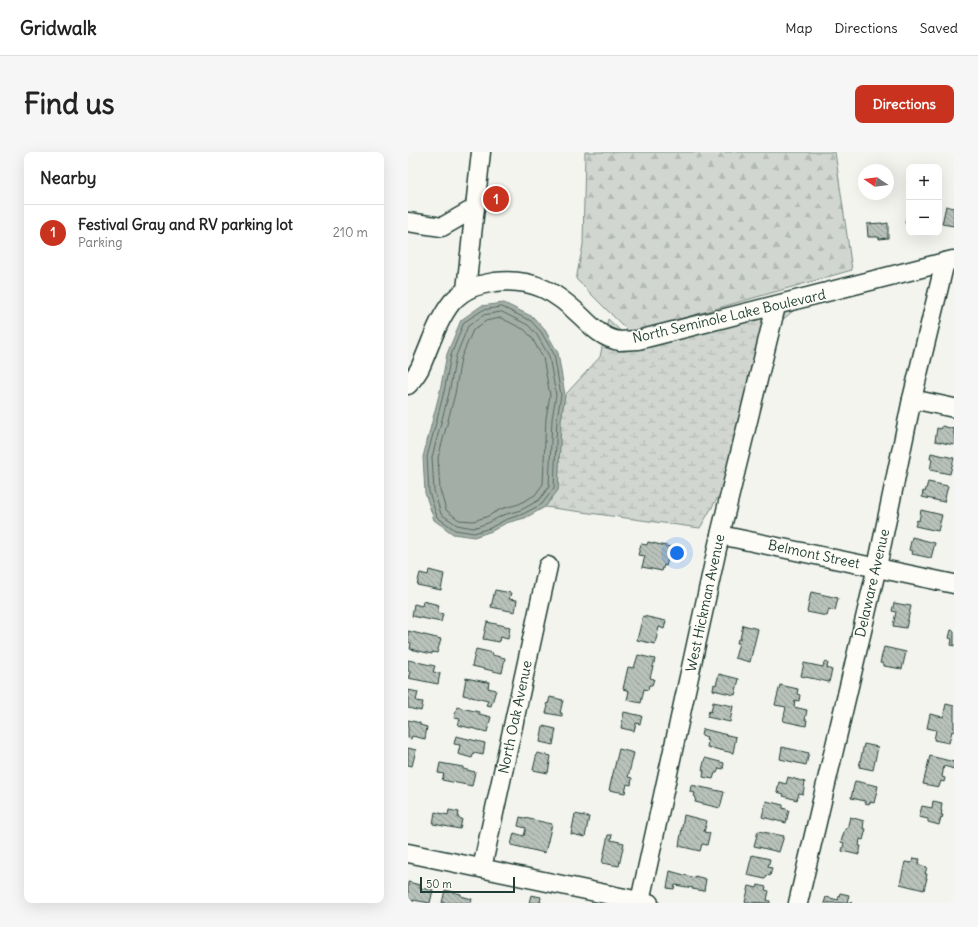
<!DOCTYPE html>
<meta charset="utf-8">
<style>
:root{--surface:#fff;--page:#f6f6f6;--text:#222;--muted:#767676;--line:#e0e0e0;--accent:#c8321e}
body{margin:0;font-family:Delius,sans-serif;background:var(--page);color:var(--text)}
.controls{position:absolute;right:12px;top:12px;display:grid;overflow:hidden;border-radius:8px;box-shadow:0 4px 16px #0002}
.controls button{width:36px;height:36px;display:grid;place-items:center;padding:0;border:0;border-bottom:1px solid var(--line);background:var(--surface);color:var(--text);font:20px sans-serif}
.compass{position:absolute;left:450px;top:12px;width:36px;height:36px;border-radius:50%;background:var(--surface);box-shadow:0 4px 16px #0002;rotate:283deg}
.scale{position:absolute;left:12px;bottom:10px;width:95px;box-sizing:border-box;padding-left:4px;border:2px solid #1f3d34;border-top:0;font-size:11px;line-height:14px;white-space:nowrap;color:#1f3d34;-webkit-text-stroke:3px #fdfcf7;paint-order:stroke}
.you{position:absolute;left:269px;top:401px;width:14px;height:14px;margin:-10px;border:3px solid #fff;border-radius:50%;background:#1a73e8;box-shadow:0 0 0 6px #1a73e833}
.badge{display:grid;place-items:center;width:26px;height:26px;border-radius:50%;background:var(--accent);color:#fff;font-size:13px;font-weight:700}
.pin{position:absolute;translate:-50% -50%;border:2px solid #fff;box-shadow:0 1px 4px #0006}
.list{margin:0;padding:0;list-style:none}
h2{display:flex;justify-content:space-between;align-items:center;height:52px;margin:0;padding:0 16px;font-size:17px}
h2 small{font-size:13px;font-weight:400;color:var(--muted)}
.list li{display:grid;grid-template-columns:26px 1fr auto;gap:12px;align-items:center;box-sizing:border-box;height:56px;padding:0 16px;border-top:1px solid var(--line)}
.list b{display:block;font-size:15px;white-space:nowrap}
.list p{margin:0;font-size:13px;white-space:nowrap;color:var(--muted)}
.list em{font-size:13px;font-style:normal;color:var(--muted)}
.map{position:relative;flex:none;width:546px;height:751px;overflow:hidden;border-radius:8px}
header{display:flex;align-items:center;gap:24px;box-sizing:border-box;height:56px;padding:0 20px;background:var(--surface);border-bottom:1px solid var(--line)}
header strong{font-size:19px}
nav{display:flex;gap:22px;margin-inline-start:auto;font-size:14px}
.intro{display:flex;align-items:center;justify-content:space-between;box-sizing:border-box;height:96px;padding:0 24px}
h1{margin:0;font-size:28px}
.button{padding:10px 18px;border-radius:8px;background:var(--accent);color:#fff;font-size:14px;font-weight:700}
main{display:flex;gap:24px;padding:0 24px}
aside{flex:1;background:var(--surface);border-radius:8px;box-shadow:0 4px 16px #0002}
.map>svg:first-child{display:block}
</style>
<header>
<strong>Gridwalk</strong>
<nav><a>Map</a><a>Directions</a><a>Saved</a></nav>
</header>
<div class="intro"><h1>Find us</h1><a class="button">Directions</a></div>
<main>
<aside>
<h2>Nearby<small></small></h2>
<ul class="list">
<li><span class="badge">1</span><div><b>Festival Gray and RV parking lot</b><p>Parking</p></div><em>210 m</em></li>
</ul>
</aside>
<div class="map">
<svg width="546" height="751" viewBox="0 0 546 751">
<defs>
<pattern id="forest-firs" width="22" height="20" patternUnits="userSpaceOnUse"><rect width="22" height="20" fill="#d1d6d1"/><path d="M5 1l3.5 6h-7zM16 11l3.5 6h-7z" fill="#b3b9b4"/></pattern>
<pattern id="wetland-marsh" width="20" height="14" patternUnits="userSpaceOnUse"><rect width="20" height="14" fill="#d1d6d1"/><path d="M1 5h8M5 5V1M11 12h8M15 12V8" fill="none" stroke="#b3b9b4"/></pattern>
<pattern id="building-back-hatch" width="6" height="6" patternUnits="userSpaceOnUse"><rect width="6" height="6" fill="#b9c1bb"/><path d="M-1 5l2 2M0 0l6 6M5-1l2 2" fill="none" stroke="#969e99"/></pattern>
</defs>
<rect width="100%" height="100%" fill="#f4f4ef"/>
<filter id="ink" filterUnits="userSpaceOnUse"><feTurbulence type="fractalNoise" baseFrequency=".025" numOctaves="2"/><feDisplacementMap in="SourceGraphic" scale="8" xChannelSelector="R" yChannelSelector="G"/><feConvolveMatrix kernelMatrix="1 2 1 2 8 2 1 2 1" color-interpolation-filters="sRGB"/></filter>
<g filter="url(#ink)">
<path fill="url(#forest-firs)" stroke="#788a82" d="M177 0H427L444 118 222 181 168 127 175 93Z"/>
<path fill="url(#wetland-marsh)" stroke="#788a82" d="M418 132 368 173 332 307 292 376 137 355 150 338 153 268 157 243 192 205 200 167 218 184Z"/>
<path fill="#a3aea7" stroke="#6e8179" d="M96 151 125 165 137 178 150 201 157 243 153 268 150 338 137 355 117 366 98 371 84 379 66 385 45 382 26 368 17 341 15 305 32 239 39 202 53 168 73 154Z"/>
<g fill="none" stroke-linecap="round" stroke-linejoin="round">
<g stroke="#546a62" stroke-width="1">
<path d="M94 155 123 169 133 180 146 202 153 243 149 267 146 336 134 352 115 362 97 368 82 376 66 381 47 378 29 365 21 340 19 305 36 240 43 203 56 170 75 158Z"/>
<path d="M94 160 120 173 129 183 141 204 148 243 144 267 141 335 131 348 113 358 95 363 80 371 65 376 49 373 33 362 26 339 24 305 41 241 48 204 60 174 76 163Z"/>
<path d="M93 166 117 178 124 186 135 206 142 243 138 266 135 332 127 343 111 352 93 357 78 365 65 369 51 368 38 358 32 338 30 306 47 242 53 206 65 178 78 169Z"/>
</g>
</g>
<g fill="url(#building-back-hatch)" stroke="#1f3d34">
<path d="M501 54V72L497 71Z"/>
<path d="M538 54 546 56V74L534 72Z"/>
<path d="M474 71V72L480 71V86L471 87V85H460L459 72Z"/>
<path d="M534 274 546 277V293L527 289 529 276 533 277Z"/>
<path d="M523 301 546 306 542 322 522 318 524 307H522Z"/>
<path d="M520 330 540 334 536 350 514 345 515 339 517 340Z"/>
<path d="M513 358 534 363 530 379 507 374 509 368 511 369Z"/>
<path d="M504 385 527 391 523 406 504 402 505 399 501 398Z"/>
<path d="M240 390 276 398 273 410 260 407 258 414 256 413 254 419 234 415 237 404 230 403 233 392 239 393Z"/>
<path d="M21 418 36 422 33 438 9 433 12 421 20 423Z"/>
<path d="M87 438 103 441 101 447 109 448 107 460 83 455Z"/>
<path d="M403 440 430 446 427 459 421 457 419 464 399 460Z"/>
<path d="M15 449 31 453 29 460 35 462 33 470 4 464 6 452 14 454Z"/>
<path d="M486 451 503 454 498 476 485 474 488 460 484 459Z"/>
<path d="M235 464 258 469 256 477 251 475 247 492 229 488Z"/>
<path d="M79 470 102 475 100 487 92 485 91 490 75 487Z"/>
<path d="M335 473 350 477 342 510 327 506 331 491H329L330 487H332Z"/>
<path d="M543 478 546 479V494L543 493 544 487 541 486Z"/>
<path d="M0 479 33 487 29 501 24 500V502L2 497 3 491 0 490Z"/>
<path d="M476 495 498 500 494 517 476 514V512L472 511Z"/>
<path d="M68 497 85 501 84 503 97 506 94 521 64 514Z"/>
<path d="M230 503 247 507 242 526 246 527 244 533H241L240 538 236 537 233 551 219 548 221 539 215 537 220 515 226 516Z"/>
<path d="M0 508 27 514 25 520 32 521 30 532 0 526 2 520 0 519Z"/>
<path d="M416 510 420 511 419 516 424 518 421 530 393 524 396 511 415 515Z"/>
<path d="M311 522 331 527 327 543 305 538 306 532 308 533Z"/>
<path d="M58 526 78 530V529L81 530 80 536 88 538 83 554 78 553 80 549 55 543Z"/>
<path d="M372 533 390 537 389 542 392 543 391 549 387 548 386 555 399 558 397 568H399L398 574 375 569 378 555 367 553Z"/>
<path d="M0 538 10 540 8 549 15 550 13 559 0 556Z"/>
<path d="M142 545 155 548 152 561H154V564L138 561 140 554 138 553 139 551 140 552Z"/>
<path d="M305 550 325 554 322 570 299 565 301 559 303 560Z"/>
<path d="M538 552 546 554V580L544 579 541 591 526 588 528 578 519 576 522 562 535 565Z"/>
<path d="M49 555 71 560V562L83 565 79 580 50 573 52 567 46 566Z"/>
<path d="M216 560 234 564 232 572 228 571 226 579 213 576Z"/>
<path d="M0 568 12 571V573L19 575 17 587 4 584 3 587 0 586Z"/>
<path d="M135 574 148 577 145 593 132 590Z"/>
<path d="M295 577 328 585 325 601 299 595 300 589 298 588 299 585 293 583Z"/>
<path d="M48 584 77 591 75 603 66 601 64 606 50 602 52 593 46 592Z"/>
<path d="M456 592 470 595 465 618 451 615Z"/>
<path d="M374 595 401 601 398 613 372 607Z"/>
<path d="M0 596 8 598 4 614 0 613Z"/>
<path d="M211 597 226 601 220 625 224 626 223 633 219 632 217 641 201 638Z"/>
<path d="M129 601 143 604 140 621 125 618Z"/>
<path d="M522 604 546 610V617L536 614 534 625 537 626 536 630 533 629 531 635 515 632Z"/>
<path d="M297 606 316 611 315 617 311 616 309 621H307L305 627 295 625 296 618H294Z"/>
<path d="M32 611 55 615V617L67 620 64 634 34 628 36 622 30 621Z"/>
<path d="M380 625 397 630 395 642 391 641 389 648 375 644 376 642 369 640 371 630 378 632Z"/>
<path d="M447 629 470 634 466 651 462 650 461 652 457 651V649L443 646Z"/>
<path d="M283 633 316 640 312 656 287 650 288 645 286 644 287 641 282 640Z"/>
<path d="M358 649 375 653V656L381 658 378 671 354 665Z"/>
<path d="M525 649 534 651 533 658 534 659 533 663H535L534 666 533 665 531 673 520 670V667L511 665 514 654 524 656Z"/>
<path d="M41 658 51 660 50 666 54 667 52 677 25 672 27 660 40 663Z"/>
<path d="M167 662 181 665 177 685 163 682Z"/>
<path d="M276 663 299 669 296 680 302 681 299 693 294 692 292 699 271 694Z"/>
<path d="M112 665 144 672 137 701 103 693 106 681 116 684 118 676 110 674Z"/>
<path d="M442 665 456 669 455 676 458 677 455 688 452 687 451 694H453L451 703 434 699 436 691 433 690 435 683 437 677H439Z"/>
<path d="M350 679 376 684 371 700 346 694Z"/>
<path d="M200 683H204L203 688 216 691 211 714 194 711Z"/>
<path d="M344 703 362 707 360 715 364 716 362 724 359 723 357 727 339 723Z"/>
<path d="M505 706 512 707 510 713 519 715 517 722H519L518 726H519L516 738 492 732 497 710 504 711Z"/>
<path d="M262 719 287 726V724L298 727 296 739 284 737 285 736 267 733 266 737 259 736Z"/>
<path d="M0 730 12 733V736L25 738 22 751 5 748V751L0 750Z"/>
<path d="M350 733 358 735 357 738 361 739 359 748 362 749V751L337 750 341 734 349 736Z"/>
<path d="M37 738 53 742V744L64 747 63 751H34Z"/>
<path d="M432 741 441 743 439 750 444 751H416L418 745 430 748Z"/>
<path d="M123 743 133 745 132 751H134H121Z"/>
</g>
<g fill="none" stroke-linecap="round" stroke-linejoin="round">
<defs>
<g id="minor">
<path d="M0 70 34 75 67 56"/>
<path d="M58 138 73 0"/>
<path d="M0 233C4 228 9 222 12 216 22 194 29 169 44 150 57 136 69 133 87 130 125 126 147 139 174 165 184 175 196 187 212 189 217 189 224 188 230 188L545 108"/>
<path d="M504 247 546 256"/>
<path d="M312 383 546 432"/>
<path d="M0 701 241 751"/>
<path d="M74 716 140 414"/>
<path d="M232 749 312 383 368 154"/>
<path d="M390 751 469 415 504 247 537 110"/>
</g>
</defs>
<use href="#minor" stroke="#1f3d34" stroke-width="21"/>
<use href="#minor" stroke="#fdfcf7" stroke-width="18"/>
</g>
</g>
<g text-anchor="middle" stroke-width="3.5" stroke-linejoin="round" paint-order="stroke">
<g font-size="14" fill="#1f3d34" stroke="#fdfcf7">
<text transform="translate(321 164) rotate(-13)" y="5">North Seminole Lake Boulevard</text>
<text transform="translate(406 402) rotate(12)" y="5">Belmont Street</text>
<text transform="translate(464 431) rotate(-77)" y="5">Delaware Avenue</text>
<text transform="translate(297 451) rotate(-78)" y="5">West Hickman Avenue</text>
<text transform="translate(107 565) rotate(-78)" y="5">North Oak Avenue</text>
</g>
</g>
</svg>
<div class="controls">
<button>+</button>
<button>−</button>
</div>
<svg class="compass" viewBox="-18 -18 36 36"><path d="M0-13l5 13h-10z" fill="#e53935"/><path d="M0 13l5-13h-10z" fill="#767676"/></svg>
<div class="scale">50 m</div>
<div class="you"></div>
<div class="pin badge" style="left:88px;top:47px">1</div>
</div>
</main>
